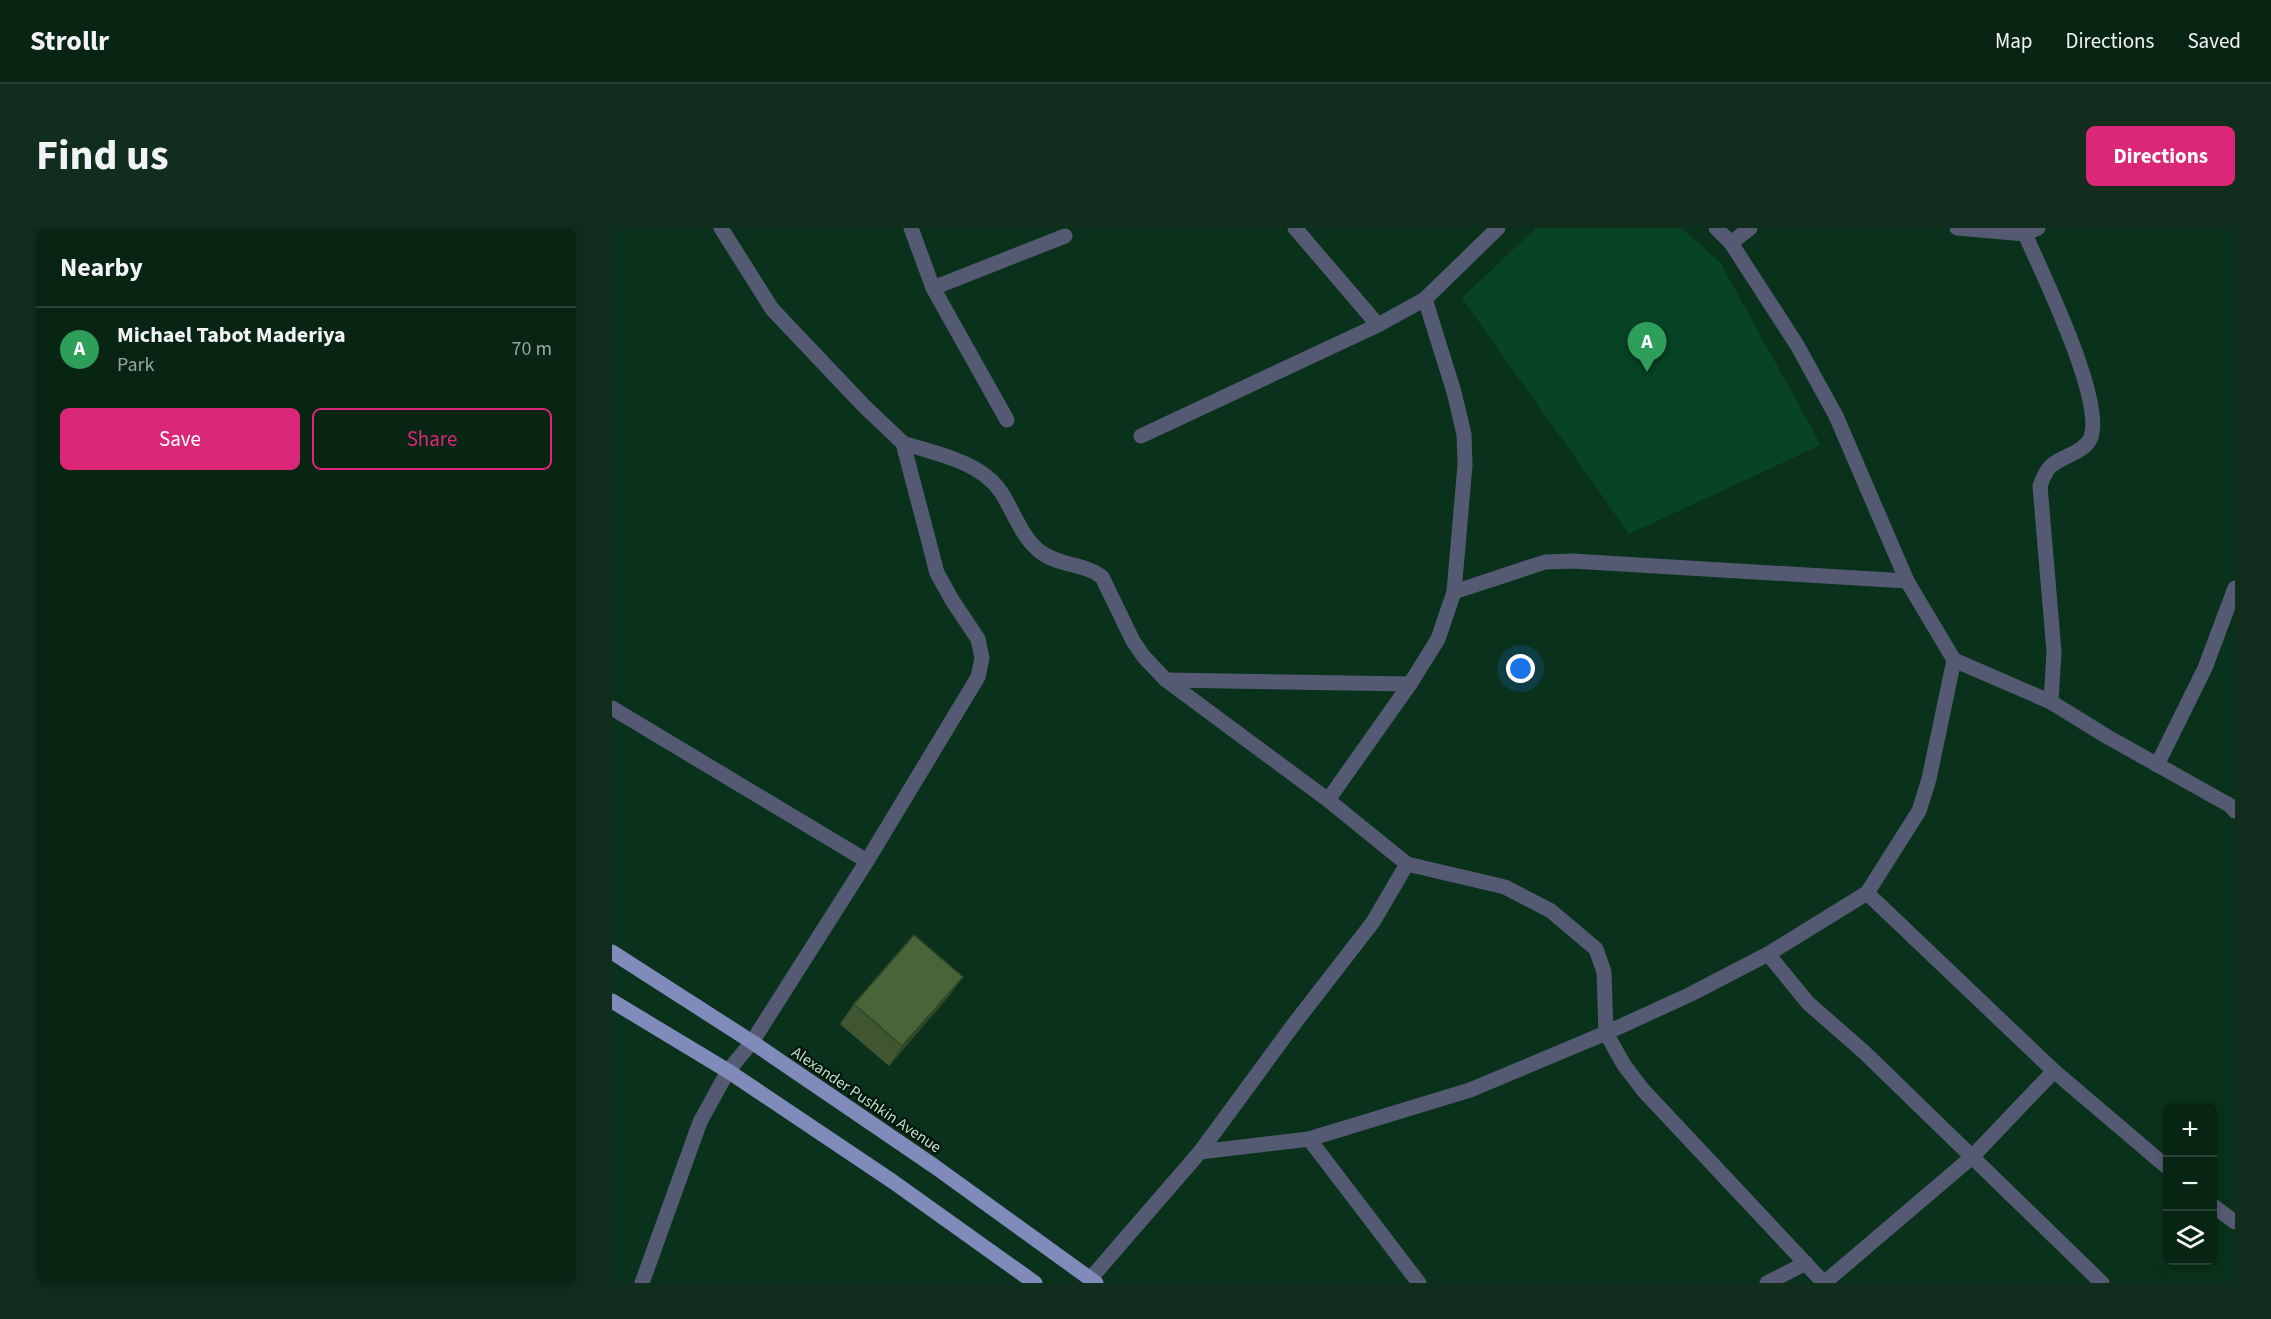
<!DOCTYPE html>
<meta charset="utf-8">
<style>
:root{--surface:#082514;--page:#112d1d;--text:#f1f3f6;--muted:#98a5a0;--line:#294234;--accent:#db2777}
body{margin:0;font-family:"Source Sans 3",sans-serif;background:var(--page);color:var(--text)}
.controls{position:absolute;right:18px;bottom:18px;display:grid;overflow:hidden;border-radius:9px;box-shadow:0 3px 9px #0003}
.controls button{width:54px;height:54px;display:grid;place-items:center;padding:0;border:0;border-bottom:2px solid var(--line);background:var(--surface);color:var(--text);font:30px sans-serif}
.you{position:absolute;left:909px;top:441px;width:21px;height:21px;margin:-15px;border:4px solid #fff;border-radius:50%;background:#1a73e8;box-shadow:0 0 0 9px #1a73e833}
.badge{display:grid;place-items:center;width:39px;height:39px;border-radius:50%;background:var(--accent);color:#fff;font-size:20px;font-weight:700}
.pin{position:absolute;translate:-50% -50px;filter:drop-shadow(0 2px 3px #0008)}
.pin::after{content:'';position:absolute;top:32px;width:21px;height:18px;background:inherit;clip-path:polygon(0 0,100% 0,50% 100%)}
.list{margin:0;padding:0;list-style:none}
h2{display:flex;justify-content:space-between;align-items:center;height:78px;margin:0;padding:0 24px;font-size:26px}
h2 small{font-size:20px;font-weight:400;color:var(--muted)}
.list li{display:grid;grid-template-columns:39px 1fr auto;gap:18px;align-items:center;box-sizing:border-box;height:84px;padding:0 24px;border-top:2px solid var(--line)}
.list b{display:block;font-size:22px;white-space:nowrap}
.list p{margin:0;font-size:20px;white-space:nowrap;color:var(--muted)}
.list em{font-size:20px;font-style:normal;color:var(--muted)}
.actions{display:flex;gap:12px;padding:18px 24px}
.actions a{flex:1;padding:14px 0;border:2px solid var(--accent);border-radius:9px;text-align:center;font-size:21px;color:var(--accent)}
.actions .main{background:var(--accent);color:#fff}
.icon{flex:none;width:33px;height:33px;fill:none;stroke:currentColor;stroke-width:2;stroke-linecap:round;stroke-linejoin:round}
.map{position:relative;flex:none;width:1623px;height:1055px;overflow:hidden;border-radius:9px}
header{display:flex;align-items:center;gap:36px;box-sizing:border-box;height:84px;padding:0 30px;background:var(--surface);border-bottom:2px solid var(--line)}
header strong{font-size:28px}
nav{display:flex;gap:33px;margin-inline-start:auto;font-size:21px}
.intro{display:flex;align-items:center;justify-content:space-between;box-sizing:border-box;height:144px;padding:0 36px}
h1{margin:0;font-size:42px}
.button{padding:15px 27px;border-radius:9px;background:var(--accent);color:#fff;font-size:21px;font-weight:700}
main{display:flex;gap:36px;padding:0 36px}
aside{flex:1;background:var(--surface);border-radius:9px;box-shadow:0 3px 9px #0003}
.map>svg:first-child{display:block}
</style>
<header>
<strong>Strollr</strong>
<nav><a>Map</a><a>Directions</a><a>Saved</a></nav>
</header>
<div class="intro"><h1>Find us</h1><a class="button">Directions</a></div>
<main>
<aside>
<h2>Nearby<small></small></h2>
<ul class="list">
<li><span class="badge" style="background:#2e9e5b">A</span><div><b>Michael Tabot Maderiya</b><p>Park</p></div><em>70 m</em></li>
</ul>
<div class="actions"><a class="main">Save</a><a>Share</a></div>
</aside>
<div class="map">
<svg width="1623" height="1055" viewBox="0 0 1623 1055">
<rect width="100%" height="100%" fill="#0a311b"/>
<path fill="#064425" d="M924 0H1069L1108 34 1209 217 1017 306 850 70Z"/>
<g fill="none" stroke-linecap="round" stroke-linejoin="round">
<g stroke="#555a73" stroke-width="15">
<path d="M299 0 321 60 453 8"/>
<path d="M683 0 766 97 813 71 886 0"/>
<path d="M1104 0 1119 15 1185 117 1224 188 1295 353 1342 432 1317 551 1307 583 1255 665"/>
<path d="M1345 0 1413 6"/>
<path d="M1426 0 1413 6C1430 45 1492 171 1479 209 1473 225 1451 227 1439 238 1433 243 1431 251 1428 258L1442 424 1439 474"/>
<path d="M1119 15 1138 0"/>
<path d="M321 60 395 192"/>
<path d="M529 208 766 97"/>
<path d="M291 215C324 226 368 233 389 264 402 284 410 311 430 325 448 338 472 335 490 349L521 413 532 429 554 452 716 572 795 636 761 694 682 796 588 924"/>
<path d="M842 364 933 334 960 333 1295 353"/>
<path d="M1342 432 1439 474 1494 508 1619 578 1623 583"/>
<path d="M554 452 798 456"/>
<path d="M0 480 255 633"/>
<path d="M1545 537 1593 440 1623 360"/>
<path d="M716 572 798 456 826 411 842 364 853 237 852 206 842 164 813 71"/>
<path d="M795 636 893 659 939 683 984 721 992 744 994 805 1079 766 1156 726 1196 775 1252 824 1490 1055"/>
<path d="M1156 726 1255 665 1442 843 1556 940"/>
<path d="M697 911 807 1055"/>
<path d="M1600 977 1623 994"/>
<path d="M479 1050 588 924 697 911 858 862 994 805 1012 837 1031 862 1212 1055"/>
<path d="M30 1055 88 894 116 843 140 814 255 633 366 449 370 430 366 411 340 372 325 345 291 215 252 178 160 81 109 0"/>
<path d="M1155 1055 1194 1035"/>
<path d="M1212 1055 1360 929 1442 843"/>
</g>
<g stroke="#808bbc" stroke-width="15">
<path d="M0 724 140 814 322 938 484 1055"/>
<path d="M0 773 116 843 280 953 423 1055"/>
</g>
</g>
<path fill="#3f5630" d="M351 749 337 768 277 838 228 796 242 776Z"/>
<path fill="#334627" d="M351 749 337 768 277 838 290 818Z"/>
<path fill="#496438" stroke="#334627" stroke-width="1.5" d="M302 707 351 749 290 818 242 776Z"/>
<g text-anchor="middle" stroke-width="4.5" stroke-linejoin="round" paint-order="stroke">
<g font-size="16" fill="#c4decb" stroke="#03160a">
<text transform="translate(255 871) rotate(34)" y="6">Alexander Pushkin Avenue</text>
</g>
</g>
</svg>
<div class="controls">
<button>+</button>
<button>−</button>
<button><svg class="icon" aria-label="layers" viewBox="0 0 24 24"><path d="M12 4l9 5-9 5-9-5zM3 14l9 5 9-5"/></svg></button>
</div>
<div class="you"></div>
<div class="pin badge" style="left:1035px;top:144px;background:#2e9e5b">A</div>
</div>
</main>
